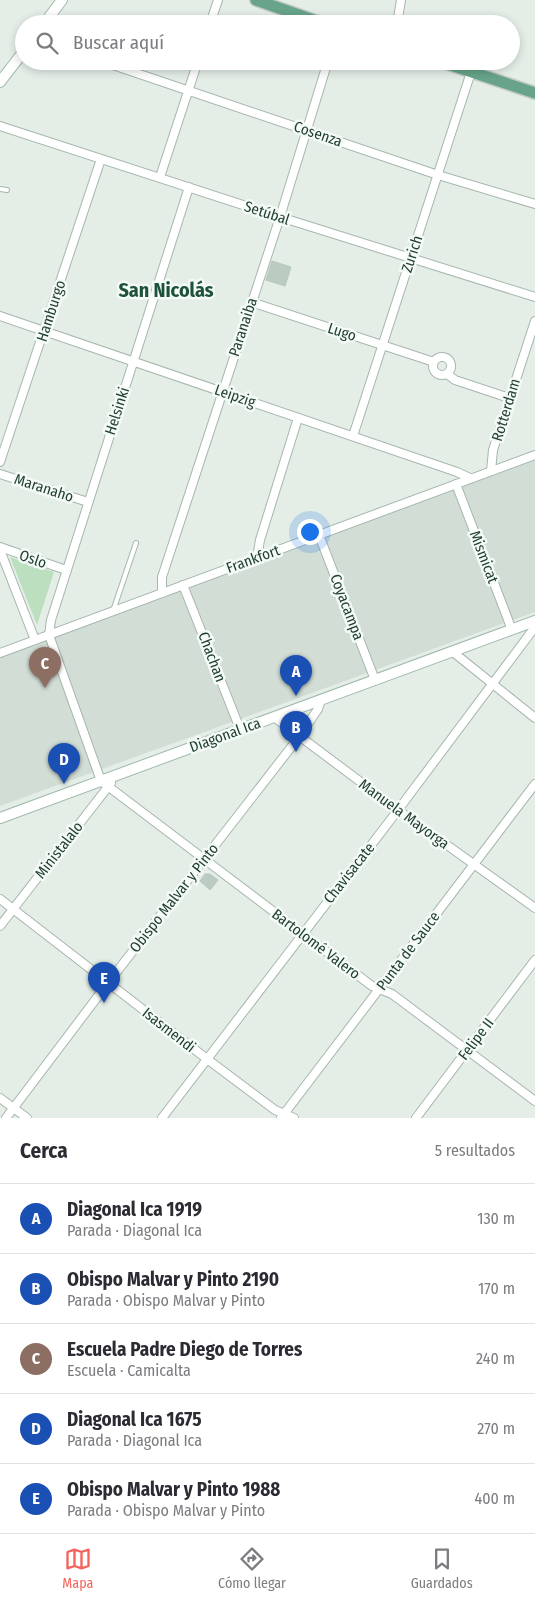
<!DOCTYPE html>
<html lang="es">
<meta charset="utf-8">
<style>
:root{--surface:#fff;--page:#f2f2f3;--text:#2b2b33;--muted:#7c7c81;--line:#e1e1e2;--accent:#f5625a}
body{margin:0;font-family:"Fira Sans Condensed",sans-serif;background:var(--page);color:var(--text)}
.you{position:absolute;left:309px;top:531px;width:18px;height:18px;margin:-12px;border:4px solid #fff;border-radius:50%;background:#1a73e8;box-shadow:0 0 0 8px #1a73e833}
.badge{display:grid;place-items:center;width:32px;height:32px;border-radius:50%;background:var(--accent);color:#fff;font-size:16px;font-weight:700}
.pin{position:absolute;translate:-50% -41px;filter:drop-shadow(0 1px 2px #0008)}
.pin::after{content:'';position:absolute;top:26px;width:18px;height:15px;background:inherit;clip-path:polygon(0 0,100% 0,50% 100%)}
.list{margin:0;padding:0;list-style:none}
h2{display:flex;justify-content:space-between;align-items:center;height:65px;margin:0;padding:0 20px;font-size:21px}
h2 small{font-size:16px;font-weight:400;color:var(--muted)}
.list li{display:grid;grid-template-columns:32px 1fr auto;gap:15px;align-items:center;box-sizing:border-box;height:70px;padding:0 20px;border-top:1px solid var(--line)}
.list b{display:block;font-size:19px;white-space:nowrap}
.list p{margin:0;font-size:16px;white-space:nowrap;color:var(--muted)}
.list em{font-size:16px;font-style:normal;color:var(--muted)}
.icon{flex:none;width:28px;height:28px;fill:none;stroke:currentColor;stroke-width:2;stroke-linecap:round;stroke-linejoin:round}
.map{position:relative;flex:none;width:535px;height:1118px;overflow:hidden}
.search{position:absolute;background:var(--surface);box-shadow:0 2px 8px #0003;left:15px;right:15px;top:15px;height:55px;display:flex;align-items:center;gap:12px;box-sizing:border-box;padding:0 18px;border-radius:28px;color:var(--muted);font-size:19px}
.sheet{height:415px;background:var(--surface)}
nav{display:flex;justify-content:space-around;align-items:center;box-sizing:border-box;height:70px;border-top:1px solid var(--line);background:var(--surface);font-size:14px;color:var(--muted)}
nav a{display:grid;justify-items:center;gap:2px}
nav .on{color:var(--accent)}
.map>svg:first-child{display:block}
</style>
<div class="map">
<svg width="535" height="1118" viewBox="0 0 535 1118">
<rect width="100%" height="100%" fill="#e4eee7"/>
<path fill="#d2ddd6" d="M535 458V612L0 806V655Z"/>
<path fill="#bcdfbf" d="M10 557 54 572 37 625Z"/>
<g fill="#bccbc2" stroke="#b6c7bd">
<path d="M272 261 291 267 285 286 266 280Z"/>
<path d="M205 874H210L218 880 210 890 200 881Z"/>
</g>
<g fill="none" stroke-linecap="round" stroke-linejoin="round">
<defs>
<g id="service">
<path d="M0 189 7 190"/>
<path d="M113 611 136 543"/>
</g>
<g id="minor">
<path d="M210 24 218 0"/>
<path d="M397 24 401 0"/>
<path d="M101 61 438 175 535 204"/>
<path d="M0 126 280 217 535 297"/>
<path d="M160 177 198 61"/>
<path d="M189 187 51 620 49 635 101 781 372 986 392 994 535 1101"/>
<path d="M251 302 434 362"/>
<path d="M0 316 457 472 470 478"/>
<circle cx="442" cy="366" r="9"/>
<path d="M447 374 455 380 509 398"/>
<path d="M353 436 471 72"/>
<path d="M0 462 101 159"/>
<path d="M491 471 493 450 535 321"/>
<path d="M0 474 88 502"/>
<path d="M456 484 512 630"/>
<path d="M319 535 375 680"/>
<path d="M0 547 66 570"/>
<path d="M0 550 35 640"/>
<path d="M257 558 260 540 298 418"/>
<path d="M183 585 240 729"/>
<path d="M162 593V577L280 217 328 61"/>
<path d="M453 652 535 718"/>
<path d="M0 653 535 455"/>
<path d="M274 717 398 810 535 908"/>
<path d="M0 899 207 1059 275 1110 294 1118"/>
<path d="M0 926 111 783"/>
<path d="M0 1098 27 1118"/>
<path d="M6 1118 108 983 299 737 318 709 321 700"/>
<path d="M162 1118 398 810 535 627"/>
<path d="M281 1118 535 784"/>
<path d="M416 1118 535 960"/>
</g>
<g id="secondary">
<path d="M44 24 62 0"/>
<path d="M0 82 24 51"/>
<path d="M0 818 535 621"/>
</g>
<g id="primary">
<path d="M256 0 325 24"/>
<path d="M439 61 535 93"/>
</g>
</defs>
<use href="#service" stroke="#a6b6ad" stroke-width="6"/>
<use href="#minor" stroke="#a6b6ad" stroke-width="10"/>
<use href="#secondary" stroke="#a2baad" stroke-width="12"/>
<use href="#primary" stroke="#c1cac6" stroke-width="14"/>
<use href="#service" stroke="#fff" stroke-width="4"/>
<use href="#minor" stroke="#fff" stroke-width="8"/>
<use href="#secondary" stroke="#fff" stroke-width="10"/>
<use href="#primary" stroke="#67a489" stroke-width="11"/>
</g>
<g text-anchor="middle" stroke-width="5" stroke-linejoin="round" paint-order="stroke">
<g font-size="15" fill="#224032" stroke="#f4faf6">
<text transform="translate(318 134) rotate(19)" y="5">Cosenza</text>
<text transform="translate(267 213) rotate(18)" y="5">Setúbal</text>
<text transform="translate(412 254) rotate(-72)" y="5">Zurich</text>
<text transform="translate(51 311) rotate(-72)" y="5">Hamburgo</text>
<text transform="translate(243 327) rotate(-72)" y="5">Paranaiba</text>
<text transform="translate(342 332) rotate(18)" y="5">Lugo</text>
<text transform="translate(235 396) rotate(19)" y="5">Leipzig</text>
<text transform="translate(506 410) rotate(-73)" y="5">Rotterdam</text>
<text transform="translate(117 411) rotate(-72)" y="5">Helsinki</text>
<text transform="translate(44 488) rotate(18)" y="5">Maranaho</text>
<text transform="translate(484 557) rotate(69)" y="5">Mismicat</text>
<text transform="translate(33 559) rotate(19)" y="5">Oslo</text>
<text transform="translate(253 559) rotate(-20)" y="5">Frankfort</text>
<text transform="translate(347 607) rotate(69)" y="5">Coyacampa</text>
<text transform="translate(212 657) rotate(69)" y="5">Chachan</text>
<text transform="translate(225 735) rotate(-20)" y="5">Diagonal Ica</text>
<text transform="translate(404 814) rotate(36)" y="5">Manuela Mayorga</text>
<text transform="translate(59 850) rotate(-52)" y="5">Ministalalo</text>
<text transform="translate(349 873) rotate(-52)" y="5">Chavisacate</text>
<text transform="translate(174 898) rotate(-52)" y="5">Obispo Malvar y Pinto</text>
<text transform="translate(316 944) rotate(37)" y="5">Bartolomé Valero</text>
<text transform="translate(408 951) rotate(-53)" y="5">Punta de Sauce</text>
<text transform="translate(169 1030) rotate(38)" y="5">Isasmendi</text>
<text transform="translate(476 1039) rotate(-53)" y="5">Felipe II</text>
</g>
<g font-size="20" font-weight="bold" fill="#1e523b" stroke="#f4faf6">
<text x="166" y="297">San Nicolás</text>
</g>
</g>
</svg>
<div class="you"></div>
<div class="pin badge" style="left:296px;top:696px;background:#1a4fb4">A</div>
<div class="pin badge" style="left:296px;top:752px;background:#1a4fb4">B</div>
<div class="pin badge" style="left:45px;top:688px;background:#8d6e63">C</div>
<div class="pin badge" style="left:64px;top:784px;background:#1a4fb4">D</div>
<div class="pin badge" style="left:104px;top:1003px;background:#1a4fb4">E</div>
<div class="search"><svg class="icon" aria-label="search" viewBox="0 0 24 24"><circle cx="10" cy="10" r="6"/><path d="M15 15l6 6"/></svg>Buscar aquí</div>
</div>
<section class="sheet">
<h2>Cerca<small>5 resultados</small></h2>
<ul class="list">
<li><span class="badge" style="background:#1a4fb4">A</span><div><b>Diagonal Ica 1919</b><p>Parada · Diagonal Ica</p></div><em>130 m</em></li>
<li><span class="badge" style="background:#1a4fb4">B</span><div><b>Obispo Malvar y Pinto 2190</b><p>Parada · Obispo Malvar y Pinto</p></div><em>170 m</em></li>
<li><span class="badge" style="background:#8d6e63">C</span><div><b>Escuela Padre Diego de Torres</b><p>Escuela · Camicalta</p></div><em>240 m</em></li>
<li><span class="badge" style="background:#1a4fb4">D</span><div><b>Diagonal Ica 1675</b><p>Parada · Diagonal Ica</p></div><em>270 m</em></li>
<li><span class="badge" style="background:#1a4fb4">E</span><div><b>Obispo Malvar y Pinto 1988</b><p>Parada · Obispo Malvar y Pinto</p></div><em>400 m</em></li>
</ul>
</section>
<nav>
<a class="on"><svg class="icon" aria-label="map" viewBox="0 0 24 24"><path d="M3 6l6-2 6 2 6-2v14l-6 2-6-2-6 2zM9 4v14M15 6v14"/></svg>Mapa</a>
<a><svg class="icon" aria-label="directions" viewBox="0 0 24 24"><path d="M12 3l9 9-9 9-9-9zM9 14v-3h6M13 9l2 2-2 2"/></svg>Cómo llegar</a>
<a><svg class="icon" aria-label="saved" viewBox="0 0 24 24"><path d="M7 4h10v16l-5-4-5 4z"/></svg>Guardados</a>
</nav>
